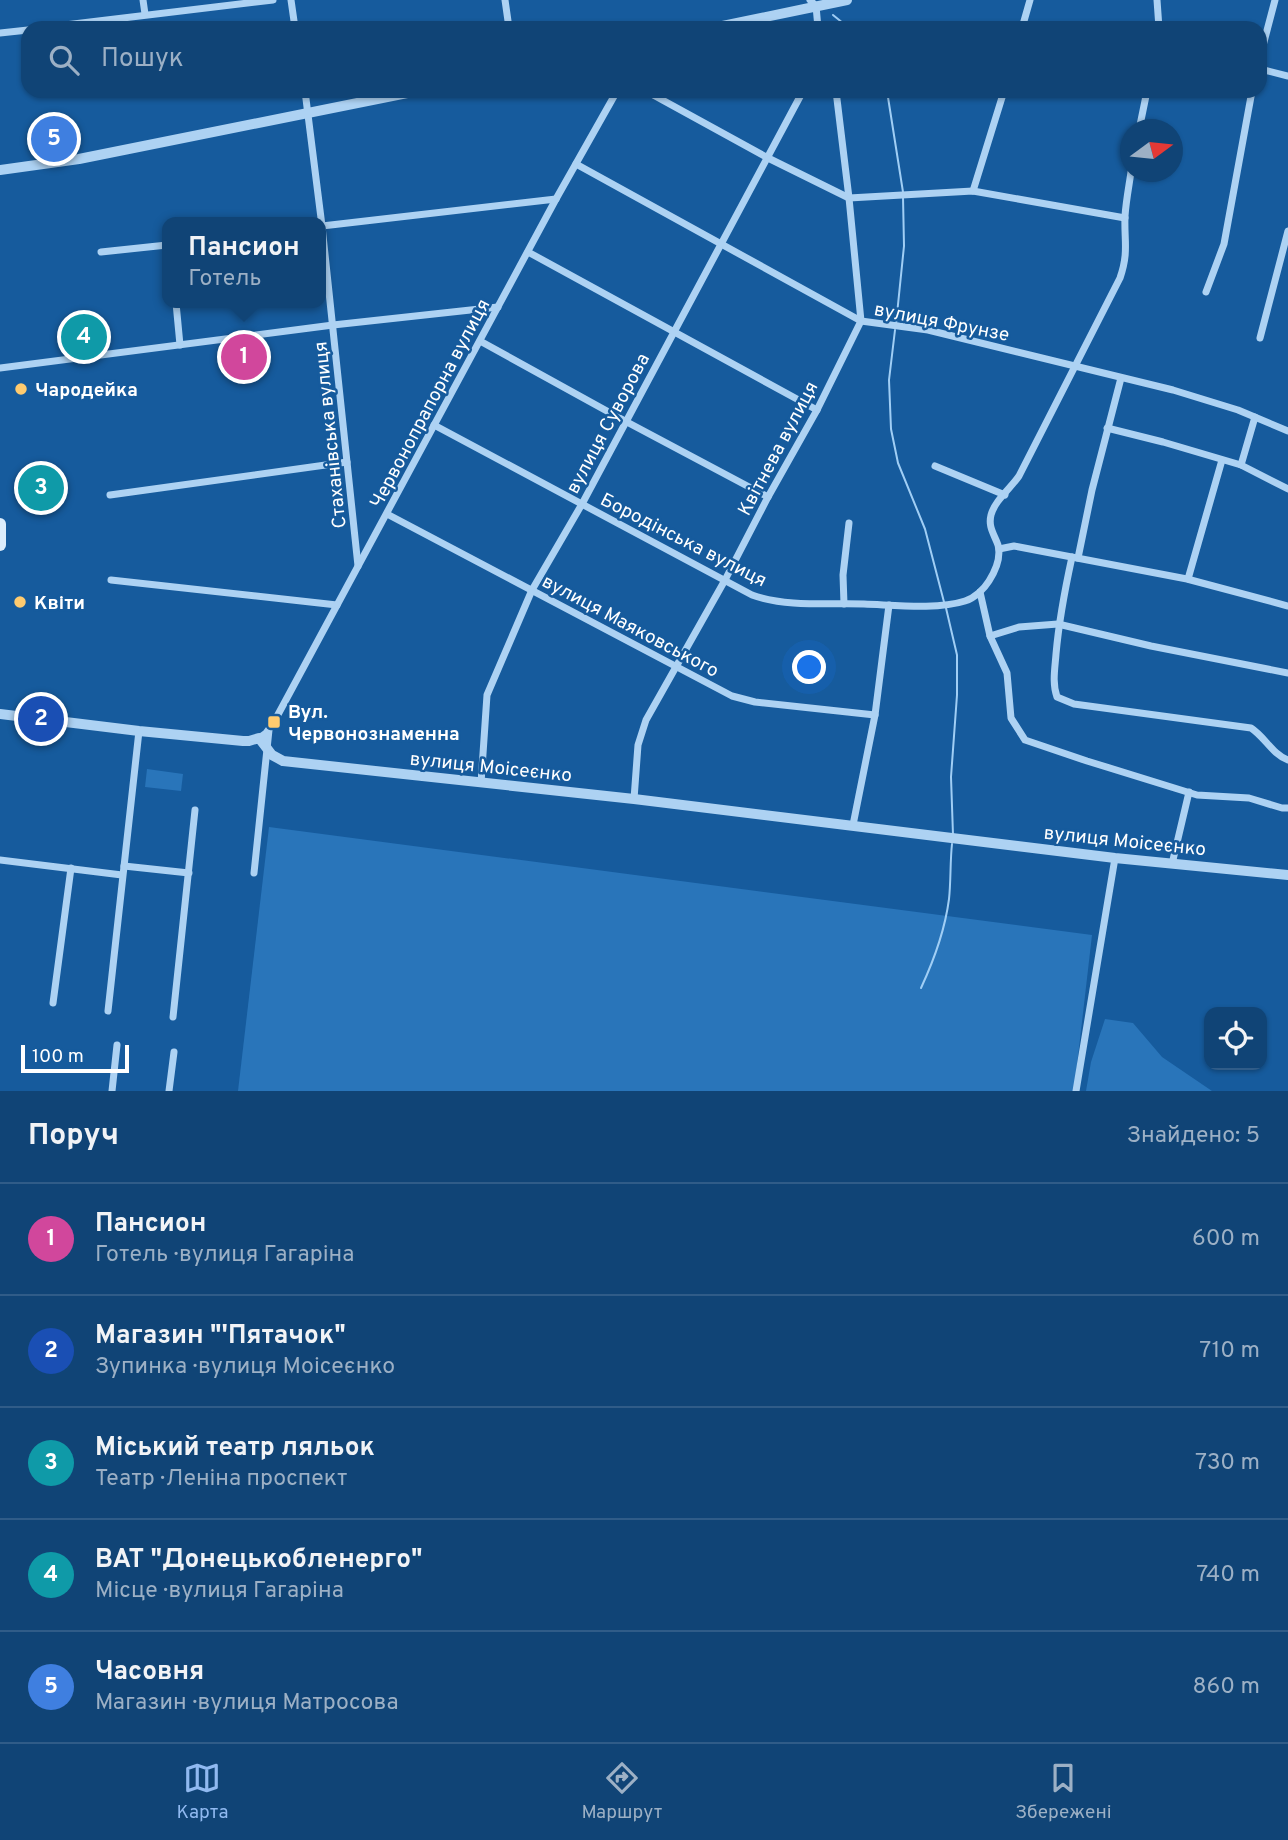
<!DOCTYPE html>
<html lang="uk">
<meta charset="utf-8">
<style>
:root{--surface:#104476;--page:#194b7b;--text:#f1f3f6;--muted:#9cb0c5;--line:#305c88;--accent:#90b9f0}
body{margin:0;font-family:Overpass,sans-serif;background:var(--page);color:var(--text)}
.controls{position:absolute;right:21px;bottom:21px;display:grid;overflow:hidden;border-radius:14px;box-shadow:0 2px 5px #0004}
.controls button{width:63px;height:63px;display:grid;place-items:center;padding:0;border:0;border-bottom:2px solid var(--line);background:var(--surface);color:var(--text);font:35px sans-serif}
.compass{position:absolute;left:1120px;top:119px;width:63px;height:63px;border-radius:50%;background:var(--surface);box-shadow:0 2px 5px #0004;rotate:75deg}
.scale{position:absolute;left:21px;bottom:18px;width:108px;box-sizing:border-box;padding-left:7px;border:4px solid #fff;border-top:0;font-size:19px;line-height:24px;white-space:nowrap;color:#fff;-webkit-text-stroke:5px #165b9d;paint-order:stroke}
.you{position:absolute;left:810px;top:668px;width:24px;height:24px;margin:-18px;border:5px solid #fff;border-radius:50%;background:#1a73e8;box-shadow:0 0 0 10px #1a73e833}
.badge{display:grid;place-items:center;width:46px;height:46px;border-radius:50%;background:var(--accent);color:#fff;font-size:23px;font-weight:700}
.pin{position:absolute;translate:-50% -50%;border:4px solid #fff;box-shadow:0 2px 7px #0006}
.popup{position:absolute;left:162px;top:217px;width:164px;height:91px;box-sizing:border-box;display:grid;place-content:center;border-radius:14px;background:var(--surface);filter:drop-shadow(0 2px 5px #0005);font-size:23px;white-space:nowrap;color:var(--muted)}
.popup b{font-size:26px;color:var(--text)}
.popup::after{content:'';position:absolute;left:50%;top:100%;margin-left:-14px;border:14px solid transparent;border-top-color:var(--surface)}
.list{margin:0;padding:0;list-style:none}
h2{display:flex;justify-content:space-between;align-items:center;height:91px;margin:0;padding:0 28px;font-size:30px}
h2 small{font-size:23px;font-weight:400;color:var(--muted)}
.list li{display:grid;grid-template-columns:46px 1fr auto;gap:21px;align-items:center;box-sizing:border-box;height:112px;padding:0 28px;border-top:2px solid var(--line)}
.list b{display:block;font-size:26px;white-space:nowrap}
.list p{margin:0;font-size:23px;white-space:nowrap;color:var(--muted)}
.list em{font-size:23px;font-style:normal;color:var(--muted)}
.icon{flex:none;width:38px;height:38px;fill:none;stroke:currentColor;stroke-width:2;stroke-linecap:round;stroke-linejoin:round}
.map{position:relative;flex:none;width:1288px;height:1091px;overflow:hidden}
.search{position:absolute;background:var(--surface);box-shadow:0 2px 5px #0004;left:21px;right:21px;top:21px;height:77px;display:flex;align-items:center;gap:18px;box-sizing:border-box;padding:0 24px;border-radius:21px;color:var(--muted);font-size:26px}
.sheet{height:651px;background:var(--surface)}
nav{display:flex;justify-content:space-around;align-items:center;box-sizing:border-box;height:98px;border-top:2px solid var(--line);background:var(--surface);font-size:19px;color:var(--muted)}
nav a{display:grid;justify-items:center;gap:4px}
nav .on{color:var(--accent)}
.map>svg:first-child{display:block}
</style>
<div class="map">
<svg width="1288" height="1091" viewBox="0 0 1288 1091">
<rect width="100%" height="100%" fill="#165b9d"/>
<g fill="#2975ba">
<path d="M147 769 183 774 181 791 145 787Z"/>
<path d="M269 827 1092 935 1074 1091H238Z"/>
<path d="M1105 1019 1133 1023 1162 1057 1212 1091H1086L1091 1062Z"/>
</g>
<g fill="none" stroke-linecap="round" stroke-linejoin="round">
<g stroke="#a0cef5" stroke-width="2">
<path d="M833 15 849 28"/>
<path d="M887 91 903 192"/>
<path d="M896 324 904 246 903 197"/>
<path d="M895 330 889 380 891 429 898 463 925 529 944 602"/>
<path d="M946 608 957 655V695L951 777 953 835"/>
<path d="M921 988C934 960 945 930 949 899 951 881 950 862 952 844"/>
</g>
<g stroke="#add2f3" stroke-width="7">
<path d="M143 0 145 14"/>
<path d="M291 0 295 28"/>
<path d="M505 0 509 28"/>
<path d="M810 0 816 6 818 28"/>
<path d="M1157 0 1159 28"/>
<path d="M40 28 273 0"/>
<path d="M1022 28 1030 0"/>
<path d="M0 33 28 30"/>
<path d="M1260 57 1275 0"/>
<path d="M1260 69 1288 76"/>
<path d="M305 91 322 226 358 566"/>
<path d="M646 91 768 158 849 198 973 191 1125 218"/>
<path d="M1139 130 1147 91"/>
<path d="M576 164 861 321 928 330 1173 390 1238 410 1288 431"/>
<path d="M973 191 1004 91"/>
<path d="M322 226 556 199"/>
<path d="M101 252 167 245"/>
<path d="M528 252 817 410"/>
<path d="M1206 292 1224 244 1252 91"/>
<path d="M176 303 180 345"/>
<path d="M1260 338 1288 231"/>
<path d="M480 341 625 421 768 497"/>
<path d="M0 368 333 325 498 307"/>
<path d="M434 425 752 595C785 607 829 603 864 604 894 605 937 610 965 601 975 598 984 589 989 581 996 570 1001 557 998 545 994 534 988 527 991 515 995 500 1011 488 1019 476L1120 278C1129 252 1124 241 1125 216 1126 201 1129 186 1131 172"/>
<path d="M1107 428 1163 442 1241 465 1288 489"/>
<path d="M1241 465 1255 417"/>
<path d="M935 466 1005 495"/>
<path d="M110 495 347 462"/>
<path d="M387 514 732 696 755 702 875 715"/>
<path d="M999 549 1014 546 1187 579 1288 606"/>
<path d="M1072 557C1065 589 1059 620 1056 654 1055 668 1052 683 1057 697L1074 704 1251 728C1265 737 1272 754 1288 760"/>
<path d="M1078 558 1092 490 1121 378"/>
<path d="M1188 579 1222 460"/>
<path d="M111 580 337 605"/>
<path d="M980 592 990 636 1007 673 1011 718 1025 740 1087 761 1197 795 1249 798 1282 808H1288"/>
<path d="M844 604 843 575 849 523"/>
<path d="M990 636 1019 627 1058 624 1151 646 1288 673"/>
<path d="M259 738 266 733 274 722 556 199 617 91"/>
<path d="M481 783 487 695 532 590 582 504 803 91"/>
<path d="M634 799 638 745 646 720 725 580 768 497 817 410 861 321 849 198 836 91"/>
<path d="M853 825 875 715 889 605"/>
<path d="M0 860 122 875"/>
<path d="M1172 864 1189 792"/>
<path d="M124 866 189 873"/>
<path d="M254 873 269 730"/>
<path d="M53 1003 71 868"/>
<path d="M108 1011 139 731"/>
<path d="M173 1017 195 810"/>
<path d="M112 1091 117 1045"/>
<path d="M169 1091 174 1052"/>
<path d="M1076 1091 1115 858"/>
</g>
<g stroke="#add2f3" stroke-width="10">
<path d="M713 28 847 0"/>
<path d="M0 170 79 159 417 91"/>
<path d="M0 714 139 731 243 741H249L259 738 272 755 283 761 634 799 1115 858 1288 875"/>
</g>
<path stroke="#dcedfc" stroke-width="12" d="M0 524V545"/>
</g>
<g fill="#ffcb6f" stroke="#165b9d" stroke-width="2.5">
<circle cx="21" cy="389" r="7"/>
<circle cx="20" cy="602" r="7"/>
<rect x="267" y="715" width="14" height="14" rx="3.5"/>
</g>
<g text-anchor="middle" stroke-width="5" stroke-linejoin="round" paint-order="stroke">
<g font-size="19" fill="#fff" stroke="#165b9d">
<text transform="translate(942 321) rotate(11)" y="7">вулиця Фрунзе</text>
<text transform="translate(429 403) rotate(-62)" y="7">Червонопрапорна вулиця</text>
<text transform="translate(607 423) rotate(-62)" y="7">вулиця Суворова</text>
<text transform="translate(329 435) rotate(-96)" y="7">Стаханівська вулиця</text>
<text transform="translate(777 448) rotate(-62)" y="7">Квітнева вулиця</text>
<text transform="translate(684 539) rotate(27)" y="7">Бородінська вулиця</text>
<text transform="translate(631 625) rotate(28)" y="7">вулиця Маяковського</text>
<text transform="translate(491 766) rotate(6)" y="7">вулиця Моісеєнко</text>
<text transform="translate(1125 840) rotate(6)" y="7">вулиця Моісеєнко</text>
</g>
<g font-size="19" font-weight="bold" fill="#fff" stroke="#165b9d" text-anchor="start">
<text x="35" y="396">Чародейка</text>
<text x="34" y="609">Квіти</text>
<text x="288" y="718">Вул.<tspan x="288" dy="22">Червонознаменна</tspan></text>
</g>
</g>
</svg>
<div class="controls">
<button><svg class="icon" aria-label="locate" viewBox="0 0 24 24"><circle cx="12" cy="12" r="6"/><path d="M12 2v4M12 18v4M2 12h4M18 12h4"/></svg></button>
</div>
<svg class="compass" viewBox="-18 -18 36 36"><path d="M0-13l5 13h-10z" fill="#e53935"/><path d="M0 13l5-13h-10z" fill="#9cb0c5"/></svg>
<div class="scale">100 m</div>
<div class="you"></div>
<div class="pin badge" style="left:244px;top:357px;background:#d1479c">1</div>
<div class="popup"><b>Пансион</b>Готель</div>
<div class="pin badge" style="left:41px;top:719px;background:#1a4fb4">2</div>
<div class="pin badge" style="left:41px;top:488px;background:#0f9aa8">3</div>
<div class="pin badge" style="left:84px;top:337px;background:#0f9aa8">4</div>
<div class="pin badge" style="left:54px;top:139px;background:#3f7fe0">5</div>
<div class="search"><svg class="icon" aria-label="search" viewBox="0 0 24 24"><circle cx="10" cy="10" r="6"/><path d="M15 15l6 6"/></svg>Пошук</div>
</div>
<section class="sheet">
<h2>Поруч<small>Знайдено: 5</small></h2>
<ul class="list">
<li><span class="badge" style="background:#d1479c">1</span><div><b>Пансион</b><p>Готель · вулиця Гагаріна</p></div><em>600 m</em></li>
<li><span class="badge" style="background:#1a4fb4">2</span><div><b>Магазин &quot;'Пятачок&quot;</b><p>Зупинка · вулиця Моісеєнко</p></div><em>710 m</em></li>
<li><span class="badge" style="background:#0f9aa8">3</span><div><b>Міський театр ляльок</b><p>Театр · Леніна проспект</p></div><em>730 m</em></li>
<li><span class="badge" style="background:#0f9aa8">4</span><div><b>ВАТ &quot;Донецькобленерго&quot;</b><p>Місце · вулиця Гагаріна</p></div><em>740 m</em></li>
<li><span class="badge" style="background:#3f7fe0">5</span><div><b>Часовня</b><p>Магазин · вулиця Матросова</p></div><em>860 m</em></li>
</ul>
</section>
<nav>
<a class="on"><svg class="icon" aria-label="map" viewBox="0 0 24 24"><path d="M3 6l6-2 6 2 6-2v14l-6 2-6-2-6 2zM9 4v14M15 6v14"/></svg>Карта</a>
<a><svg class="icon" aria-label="directions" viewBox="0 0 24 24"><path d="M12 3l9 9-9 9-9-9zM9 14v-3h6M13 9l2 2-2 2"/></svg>Маршрут</a>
<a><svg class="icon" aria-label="saved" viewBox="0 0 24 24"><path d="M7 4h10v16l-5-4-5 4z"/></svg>Збережені</a>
</nav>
